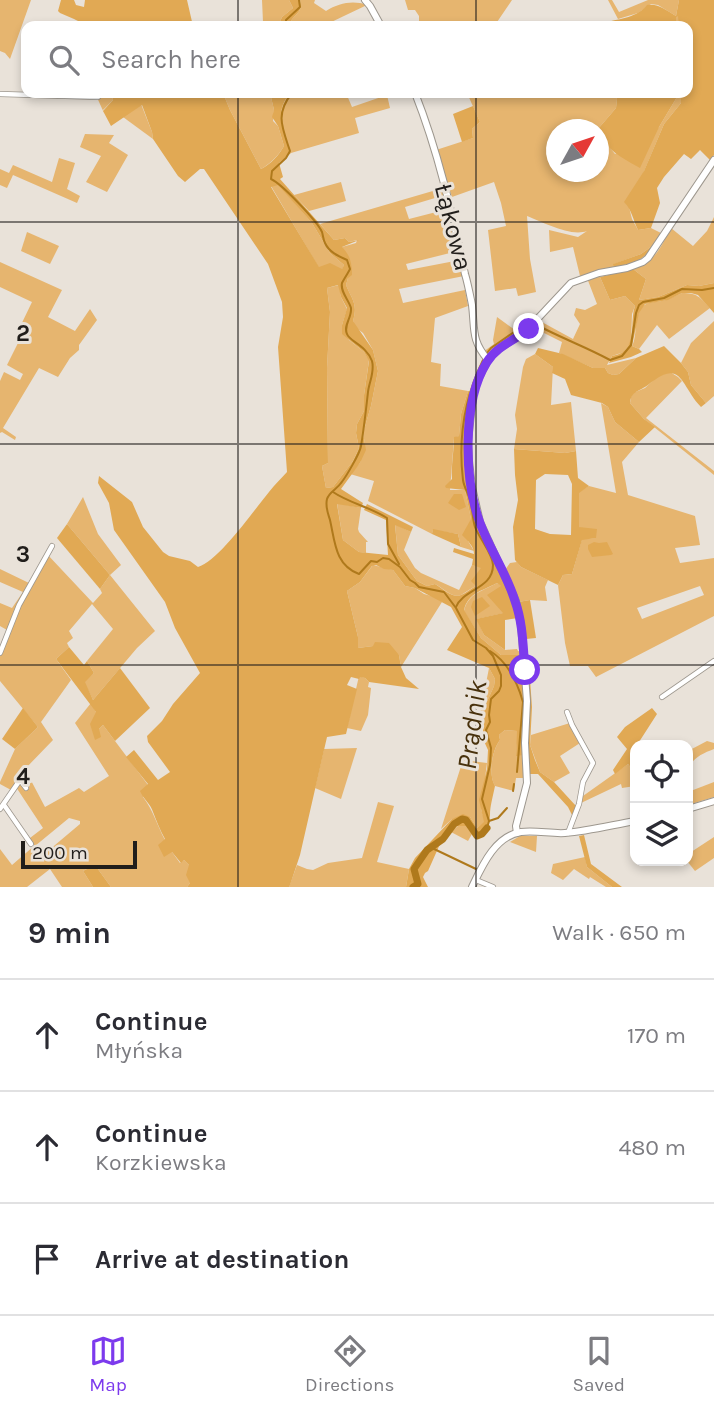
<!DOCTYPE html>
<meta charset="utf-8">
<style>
:root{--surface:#fff;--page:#f7f7f7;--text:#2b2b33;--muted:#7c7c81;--line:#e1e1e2;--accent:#7c3aed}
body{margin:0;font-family:Karla,sans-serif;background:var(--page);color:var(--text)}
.controls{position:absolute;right:21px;bottom:21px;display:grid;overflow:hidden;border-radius:14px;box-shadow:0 4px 10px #0003}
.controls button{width:63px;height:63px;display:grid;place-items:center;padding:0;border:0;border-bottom:2px solid var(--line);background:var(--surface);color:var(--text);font:35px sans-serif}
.compass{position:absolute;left:546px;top:119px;width:63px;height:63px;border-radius:50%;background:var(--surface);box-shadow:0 4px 10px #0003;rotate:50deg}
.scale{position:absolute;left:21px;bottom:18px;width:116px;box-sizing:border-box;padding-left:7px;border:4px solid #211e1b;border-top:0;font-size:19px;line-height:24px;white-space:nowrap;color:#211e1b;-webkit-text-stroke:5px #e9e2d9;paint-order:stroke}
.stop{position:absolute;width:21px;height:21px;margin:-16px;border:5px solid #7c3aed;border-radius:50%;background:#fff}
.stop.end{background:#7c3aed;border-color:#fff;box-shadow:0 2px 7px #0008}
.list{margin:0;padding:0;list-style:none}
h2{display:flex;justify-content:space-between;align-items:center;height:91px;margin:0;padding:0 28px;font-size:30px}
h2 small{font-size:23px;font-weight:400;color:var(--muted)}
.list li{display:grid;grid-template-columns:46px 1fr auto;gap:21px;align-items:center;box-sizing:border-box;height:112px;padding:0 28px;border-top:2px solid var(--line)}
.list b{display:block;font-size:26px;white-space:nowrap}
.list p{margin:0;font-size:23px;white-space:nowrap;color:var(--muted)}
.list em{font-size:23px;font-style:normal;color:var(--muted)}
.icon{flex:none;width:38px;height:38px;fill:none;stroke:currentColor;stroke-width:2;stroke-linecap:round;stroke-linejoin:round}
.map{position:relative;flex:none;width:714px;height:887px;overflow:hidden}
.search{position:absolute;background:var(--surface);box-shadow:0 4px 10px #0003;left:21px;right:21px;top:21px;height:77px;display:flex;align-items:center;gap:18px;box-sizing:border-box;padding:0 24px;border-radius:14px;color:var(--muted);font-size:26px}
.sheet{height:427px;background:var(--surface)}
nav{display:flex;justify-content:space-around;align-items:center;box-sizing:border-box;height:98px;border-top:2px solid var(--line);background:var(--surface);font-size:19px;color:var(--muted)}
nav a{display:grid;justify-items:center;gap:4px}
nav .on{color:var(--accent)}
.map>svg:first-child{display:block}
</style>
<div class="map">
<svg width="714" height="887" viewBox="0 0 714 887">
<rect width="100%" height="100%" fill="#e9e2d9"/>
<g fill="#e6b56f" fill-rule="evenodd">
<path d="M0 0H31L10 59 5 53 0 51Z"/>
<path d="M262 0H289L293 8 282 17 279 24 263 22Z"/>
<path d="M300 0H315L314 3 326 11C339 3 353 0 367 5L323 26H289C292 14 304 14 300 0Z"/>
<path d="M405 0H512L495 25 496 26H419V16L415 10H408Z"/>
<path d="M608 0H612L619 12 648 0H679L676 16H679V26H676V16L658 5 651 4 638 13 618 19Z"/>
<path d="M95 93H115L112 95 113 100 103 110 104 113Z"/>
<path d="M223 93H277L271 97 274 110 273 121 278 126 284 146C279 155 270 164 261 169L230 110Z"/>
<path d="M290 93H346L352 107 387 95 390 108 355 118 359 133 291 153C284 130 273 114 290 93Z"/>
<path d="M467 93H540L542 95 548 93H611L617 99 616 108 598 129 556 130V172H598L599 134 615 154 659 127 677 97V93H681V103L664 124 629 207 632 219 638 230 651 228 661 233 653 247 652 246 641 254 614 264V267L580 276 573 247 550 252 549 230 578 237 587 231C570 237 543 222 527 216L530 259 536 292 518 296 516 288 495 291 488 230 506 226 501 203 494 182 452 197 436 150 473 138 472 129 480 122Z"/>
<path d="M141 104 152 132 153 139 123 117Z"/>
<path d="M85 134 114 135 109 143 128 155 107 192 86 182 101 156 80 147Z"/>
<path d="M59 158 75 163 67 189 80 196 77 203 13 175 7 188 0 185V169L9 173 13 165 52 182Z"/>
<path d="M341 182 346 201 309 211 294 195Z"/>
<path d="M278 184 312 223 330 253 344 265 342 270 319 268 271 186Z"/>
<path d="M443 188 445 195 405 207 409 219 448 209 458 251 406 264 408 270 460 260 464 276 399 289 403 303 465 290 468 306 435 318 431 362 441 364 440 386 468 391 461 414 459 436 454 438 450 490H465L471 519 468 541 474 551 461 547 458 534 433 530 432 534 368 501 374 481 350 474 360 463 365 444 363 433 371 406 378 371 373 350 363 333 355 327 353 321C358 303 352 300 346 285L348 278 342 247 356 243 357 240 349 242 345 238 334 240 320 224Z"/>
<path d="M714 217V283L699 286 687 285 658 297 639 300 646 279 633 269C657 259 659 250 671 228L693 246 707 231Z"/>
<path d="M27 232 59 246 50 264 21 251Z"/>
<path d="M0 262 62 290 48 317 75 331 90 309 97 320 79 345V350L70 358 58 377 39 368 3 428 16 437 15 440 2 432 0 433V381L4 372 20 380 23 374 7 365 24 331 19 329 32 302 0 287Z"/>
<path d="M600 277 610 300 625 296 635 306 632 314 631 342 624 352 612 356 607 365 636 358 619 374 613 375 608 373 605 368H593L559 353 562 342 534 328 540 321 573 339 580 324 574 315 576 308 585 310 597 304 587 278Z"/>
<path d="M339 285 341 297 347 309 342 325 349 340 364 352 369 360 364 395V411L357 424 356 433 359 448 353 461 333 487 326 488 322 466 328 463 327 368 330 312 327 288Z"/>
<path d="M682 293C697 293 700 297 710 308L669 339 657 325 639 349 632 346C636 338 635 328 637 319 642 299 650 304 666 300 672 298 677 295 682 293Z"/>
<path d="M497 317 515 330 529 319 533 320C520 334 500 340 487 355L483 352 494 344 493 340Z"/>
<path d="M714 321V396L706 403 691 385 688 372 681 363 691 343Z"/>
<path d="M535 354 553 367 551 405 571 402 576 451 565 453 514 449 517 429 515 415 523 367 526 359Z"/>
<path d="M670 372 678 377 682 381 646 418 714 471V475L644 419 630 403 631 397 633 393 645 388 658 376Z"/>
<path d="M601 403 608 407 615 422 639 442 622 462 628 495 695 516 700 545 675 548 680 563 714 558V616L596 677 588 666H570L565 643 558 585 563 575 572 574 582 539 596 538 579 527V492L589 486 616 493ZM700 586 704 595 642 619 637 608Z"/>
<path d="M83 497 98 534 121 565 110 575 155 631 137 648 93 700 84 682 94 673 87 661 113 629 92 604 69 631 73 638 67 643 69 647 56 659 71 680 41 722 53 740 25 769 11 790 0 784V782L15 749 38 727 0 681V649L7 630 0 626V603L12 608 23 592 0 582V569L29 583 46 553 93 603 102 593 100 589 110 575 67 524Z"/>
<path d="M337 503 361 508 358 529 359 532 368 542H366V553L359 552 343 540Z"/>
<path d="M395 524 411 532 404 550 415 568 421 573 459 590 472 565 482 567 476 586C470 589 466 592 461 595 453 599 443 588 435 584L427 586 417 581 398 555Z"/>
<path d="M517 562 521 567 548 580 545 587 547 601 530 600 518 602 505 570 510 563Z"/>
<path d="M373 565 393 570 405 586 415 588 424 594 435 597 442 602 401 667 399 655 373 646 358 648V637L347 591 360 582Z"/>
<path d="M497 583 502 586 504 613 477 619 484 635 505 650 517 649 518 651 521 652V655H501L481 638 464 611C468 593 483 591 497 583Z"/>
<path d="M489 668 495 679 494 686 485 706 483 721 479 719Z"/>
<path d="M359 676 365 678 369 682 368 687 371 688 368 715 361 731 347 728Z"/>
<path d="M91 703 96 712 99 729 103 725 148 785 143 797C153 810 157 825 165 840L159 845 172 852 180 863 184 860 190 866V883L187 887H111L95 865 83 871 93 887H62L50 869 27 887H0V849L12 865 34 846 30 838 43 828 16 787 26 771 45 807 79 788 84 792 109 776 75 723ZM69 818 80 821V824L42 856 35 846Z"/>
<path d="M570 723 580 743 560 756 570 773 554 782 540 772 530 745 531 735Z"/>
<path d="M505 730 518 731 516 755H523L525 778H516L514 791 495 786C488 775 492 750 500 740L499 735Z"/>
<path d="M707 741 714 743V749C701 754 690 759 688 773V751Z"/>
<path d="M357 748 341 799 315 788 324 749Z"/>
<path d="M463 760 487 763 481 809 485 822 477 828 470 817 452 819 441 829Z"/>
<path d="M628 764 635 773V786L622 788 621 784 581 803 583 796Z"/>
<path d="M714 782V797L688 805V792Z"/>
<path d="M378 802 394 806 377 862 409 869 406 887H289L297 865 307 869 313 870 328 863 362 858Z"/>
<path d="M459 825 466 826 472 834 468 841 451 832Z"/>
<path d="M520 836H537L536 852 510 842Z"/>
<path d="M714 837V858L695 871 687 861 688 854Z"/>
<path d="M585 857 587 867 612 887H606L590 877 589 879 574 869 563 880 551 873 553 864Z"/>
</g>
<g fill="#e1a954" fill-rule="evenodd">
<path d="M61 0H74L76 5 84 7 85 0H187L193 26H88L74 19 60 13 58 11Z"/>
<path d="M289 0H300C304 14 292 14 289 26H281L279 24 282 17 293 8Z"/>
<path d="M679 0H714V155L710 160 700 150 691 159 684 154 664 177 657 188 660 203 651 228 638 230C633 220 632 210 624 202L644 171 664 124 681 103V93H688V26H679L678 16 676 17V26H604L606 22C620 19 638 17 647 5 658 3 666 10 676 16Z"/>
<path d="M115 93H223L230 110 261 169C271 164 279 155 284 146L278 126 272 117 274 110 271 97 277 93H290C273 114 284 130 291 153L279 163 283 177 280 179 334 240 345 238 349 242 359 240 342 247C350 255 352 263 352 275L348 278 346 285C352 300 358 303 353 321L373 350 378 371 371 406 363 433 366 450 360 463 341 489 363 503 361 508 337 504 343 540 359 552 388 555 386 520 364 510 367 504 413 527 411 532 395 525 398 555 417 581 427 586 435 584C442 588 453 599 461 595 466 593 470 589 476 586L471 581 481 568 472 565 473 559 453 552 454 548 474 554C474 546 467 540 462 535L471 519 465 490 446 488 445 486 452 479C451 465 454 452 454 437L459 436 461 414 468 391 471 392C464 428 464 457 471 493 473 502 474 511 477 519 490 552 511 583 518 618L505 620V650L484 635 476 619 503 613 487 595 501 586 497 583C482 591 468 593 464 610L481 638 501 655H521L525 710 523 755 516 756 517 731 505 730 499 735 500 740C492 750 488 774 495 786 493 796 490 806 490 815 489 827 488 833 477 839L466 826H457L440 844 428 871 425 873 423 877 428 887H406L409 869 415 858 452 819 463 814 470 817 477 828 484 822 479 800 487 769 488 750 483 739V721L485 706 494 686 495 679 489 668 447 650 462 627 451 607 415 588 405 586 393 570 384 569 376 565 372 566 360 582 347 591 358 637V648L373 646 375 642 389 643 399 655 401 667 406 678 419 689 369 682 365 678 360 677 359 679 351 677 347 685 357 689 346 734 327 737 300 855 290 885 289 887H187L190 883 186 875 189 865 184 860 181 863 172 852 164 857 158 845 165 839C160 830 157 822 153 812 151 804 143 799 140 791L148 784 126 757 134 750 158 780 170 772 148 742 147 736 162 721 173 704 200 673 175 628 165 602 114 530 109 503 98 483 99 476 132 502 143 527 163 552 169 556 190 561 198 567C219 561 254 510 269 492 274 485 281 479 287 472L278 347 283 317 282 302 268 264 204 169H200L185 182 178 176 153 139 152 132 142 105 111 126 103 111 113 100 112 95ZM278 185 312 223 330 253 344 265 342 269 330 263 319 267 271 187ZM338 285 341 297 347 308 342 325V334L364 352 369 361 364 395V411L357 424 356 433 359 448 353 461 333 487 326 488 322 466 328 463 327 368 330 312 327 288Z"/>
<path d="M611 93H677V97L659 127 640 168C624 159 602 148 598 129L616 108 617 99Z"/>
<path d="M473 106 480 122 472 129 473 138 462 142 453 114Z"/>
<path d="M652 246 653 247C643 261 631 264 614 267L613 264 641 254Z"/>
<path d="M633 269 646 279 639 300 658 297 687 285 699 286 714 283V313L698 295 691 293H682L668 300 645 304 639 313 632 346 639 349 642 352 631 357 609 363 612 356C616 355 620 354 623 352 636 342 630 320 635 306L625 296 610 300 600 277Z"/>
<path d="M664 346 681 363 688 372 691 385 706 403 701 407C680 385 682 357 648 385 640 391 631 391 630 403L644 419 655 427 639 442 615 422 608 407 602 403 571 395 565 379 552 373 553 367 535 354 538 348 563 354 593 368H605L608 373 613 375 619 374 636 358Z"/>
<path d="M514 449 565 453 576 451 578 478 589 486 579 493V527L597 529 596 538 582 540 572 574 563 575 558 585 521 567 515 560 513 527 518 500 515 475ZM545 474 568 475 572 484 571 535 550 534 535 529 536 480Z"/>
<path d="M454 494H462L466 507 459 510 448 503Z"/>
<path d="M67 524 110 575 100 589 57 538Z"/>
<path d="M433 529 458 534 461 547 432 534Z"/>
<path d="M594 542 599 543 607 542 613 554 611 555 592 557 588 549V545Z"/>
<path d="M482 597 490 606 475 616 471 607 473 601Z"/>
<path d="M530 600 536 638 526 639 518 602Z"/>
<path d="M69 647 84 665 87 661 94 673 85 682 93 700 120 668 150 708 115 741 103 725 99 729 101 737 95 740 90 724 96 712 56 659Z"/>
<path d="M528 679H530L532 707 530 745 535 760 540 772 554 782 576 806 572 815 568 807 538 774H529C528 742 530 711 528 679Z"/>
<path d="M23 708 38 727 15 749 2 739Z"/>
<path d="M652 708 657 714 639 742 641 745H635V773L628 764 615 774 613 770 627 749 617 737 625 727Z"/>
<path d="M584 835 591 864 622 887H612L587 867 579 836Z"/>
<path d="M95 865 111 887H93L83 871Z"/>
</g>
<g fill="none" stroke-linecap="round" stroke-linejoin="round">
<g stroke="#af791c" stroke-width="2">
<path d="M286 26V20L300 7 299 0"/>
<path d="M292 93C275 114 282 127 290 151L286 158 272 171 271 179C282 184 317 221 322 232 323 235 323 239 325 243 329 252 338 256 347 260L350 269C348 273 344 279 342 283 340 292 349 300 351 308 352 318 343 325 347 334 350 342 366 345 372 361 375 372 369 382 368 392 366 410 364 428 361 446 360 453 346 477 341 483 337 489 329 492 327 499 325 507 328 513 330 520 335 542 335 565 359 574L371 561 377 562 383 558 389 559 400 567 410 580 415 583 419 587 444 592 456 608 473 640 486 648 493 656 501 675V686L499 691 491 699 489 715 490 722 486 730 491 748 490 765 482 799 489 821 487 828"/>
<path d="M537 325C561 338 586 347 610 360L622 356 631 345 636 313 639 305 643 302 664 298 682 289 702 290 714 288"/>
<path d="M487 353 491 348 527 323H531"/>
<path d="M333 492C349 503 370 507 387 518L388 544 399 564"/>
<path d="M456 607C463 589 493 589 493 565 493 554 479 538 475 527 472 518 473 509 470 500 468 493 464 487 463 480 458 439 465 397 483 360"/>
<path d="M490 651C508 662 517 681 523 702L517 772"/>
<path d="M513 791 514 784"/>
<path d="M489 821 498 818 507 808"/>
<path d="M432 848 476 869"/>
</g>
<path stroke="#af791c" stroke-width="7" d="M413 887 418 884 414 869 427 850 443 839 454 824 462 819 466 820 477 836 482 834 487 828"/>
<defs>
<g id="street">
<path d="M0 94 98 97"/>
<path d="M0 653 19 605 52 546"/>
<path d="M662 697 714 661"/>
<path d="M567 712 572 725 593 763 583 782 579 804 568 833"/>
<path d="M4 805 31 844"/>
<path d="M0 809 20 780 26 788"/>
<path d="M476 880 493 887"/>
</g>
<g id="secondary">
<path d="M365 0 370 6 381 26"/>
<path d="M415 93C438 151 452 213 465 274 468 284 470 295 472 305 475 330 471 340 488 360"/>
<path d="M688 809 714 801"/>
<path d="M517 833 516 826 527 783 525 743 527 701 521 625 516 601 480 522 472 487 469 461 468 442 473 395 477 382 488 360 496 351 527 330 571 283 599 273 627 268 643 262 648 258 714 160"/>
<path d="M472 887C482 866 495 836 521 832 536 830 551 834 565 833 589 831 612 825 635 821"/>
</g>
</defs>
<use href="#street" stroke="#9d978e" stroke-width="6"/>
<use href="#secondary" stroke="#9d978e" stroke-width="8"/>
<use href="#street" stroke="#fff" stroke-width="4.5"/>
<use href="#secondary" stroke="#fff" stroke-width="6"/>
</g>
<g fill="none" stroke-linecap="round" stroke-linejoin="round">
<path stroke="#7c3aed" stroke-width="9" d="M525 670C523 647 523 623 515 601 507 574 490 550 480 523 464 480 462 401 487 362 497 346 515 340 529 329"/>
</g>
<path fill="none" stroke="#211e1b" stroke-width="2" stroke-opacity="0.55" d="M238 0V26M476 0V26M238 93V887M476 93V887M0 222H714M0 444H714M0 665H714"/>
<g text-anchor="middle" stroke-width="6" stroke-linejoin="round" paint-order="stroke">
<g font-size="26" fill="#211e1b" stroke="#e9e2d9">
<text transform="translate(454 227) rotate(76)" y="9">Łąkowa</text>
</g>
<g font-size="28" font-style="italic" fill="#48310c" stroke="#e9e2d9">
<text transform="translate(471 725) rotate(-83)" y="10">Prądnik</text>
</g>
</g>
<g font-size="23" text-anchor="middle" font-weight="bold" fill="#211e1b" stroke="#e9e2d9" stroke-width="6" stroke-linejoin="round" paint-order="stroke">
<text x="23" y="341">2</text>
<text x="23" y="562">3</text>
<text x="23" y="784">4</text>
</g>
</svg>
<div class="controls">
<button><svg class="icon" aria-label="locate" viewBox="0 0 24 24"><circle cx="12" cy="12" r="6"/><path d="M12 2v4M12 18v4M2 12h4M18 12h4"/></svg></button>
<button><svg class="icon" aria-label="layers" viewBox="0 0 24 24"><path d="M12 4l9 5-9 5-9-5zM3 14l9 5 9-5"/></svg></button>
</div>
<svg class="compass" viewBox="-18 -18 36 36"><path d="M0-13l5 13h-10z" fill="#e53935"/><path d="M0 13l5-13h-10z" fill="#7c7c81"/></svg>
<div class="scale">200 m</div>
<div class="stop" style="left:525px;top:670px"></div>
<div class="stop end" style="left:529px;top:329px"></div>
<div class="search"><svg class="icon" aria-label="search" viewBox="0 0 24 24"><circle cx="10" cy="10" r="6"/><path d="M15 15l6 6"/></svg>Search here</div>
</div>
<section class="sheet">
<h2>9 min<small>Walk · 650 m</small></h2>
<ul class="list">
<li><svg class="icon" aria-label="ahead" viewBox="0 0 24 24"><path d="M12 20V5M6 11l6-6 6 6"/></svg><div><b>Continue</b><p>Młyńska</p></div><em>170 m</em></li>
<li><svg class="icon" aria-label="ahead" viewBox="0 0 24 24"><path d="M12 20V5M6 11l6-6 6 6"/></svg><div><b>Continue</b><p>Korzkiewska</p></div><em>480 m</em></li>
<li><svg class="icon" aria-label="arrive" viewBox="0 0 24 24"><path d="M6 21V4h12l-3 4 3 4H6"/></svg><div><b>Arrive at destination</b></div></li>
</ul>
</section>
<nav>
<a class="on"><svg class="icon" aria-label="map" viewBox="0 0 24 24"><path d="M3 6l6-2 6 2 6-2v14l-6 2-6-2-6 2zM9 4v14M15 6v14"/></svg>Map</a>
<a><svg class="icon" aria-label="directions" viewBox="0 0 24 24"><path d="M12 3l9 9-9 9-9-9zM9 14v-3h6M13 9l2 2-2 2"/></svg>Directions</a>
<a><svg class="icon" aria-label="saved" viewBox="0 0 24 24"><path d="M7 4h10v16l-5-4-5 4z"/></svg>Saved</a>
</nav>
